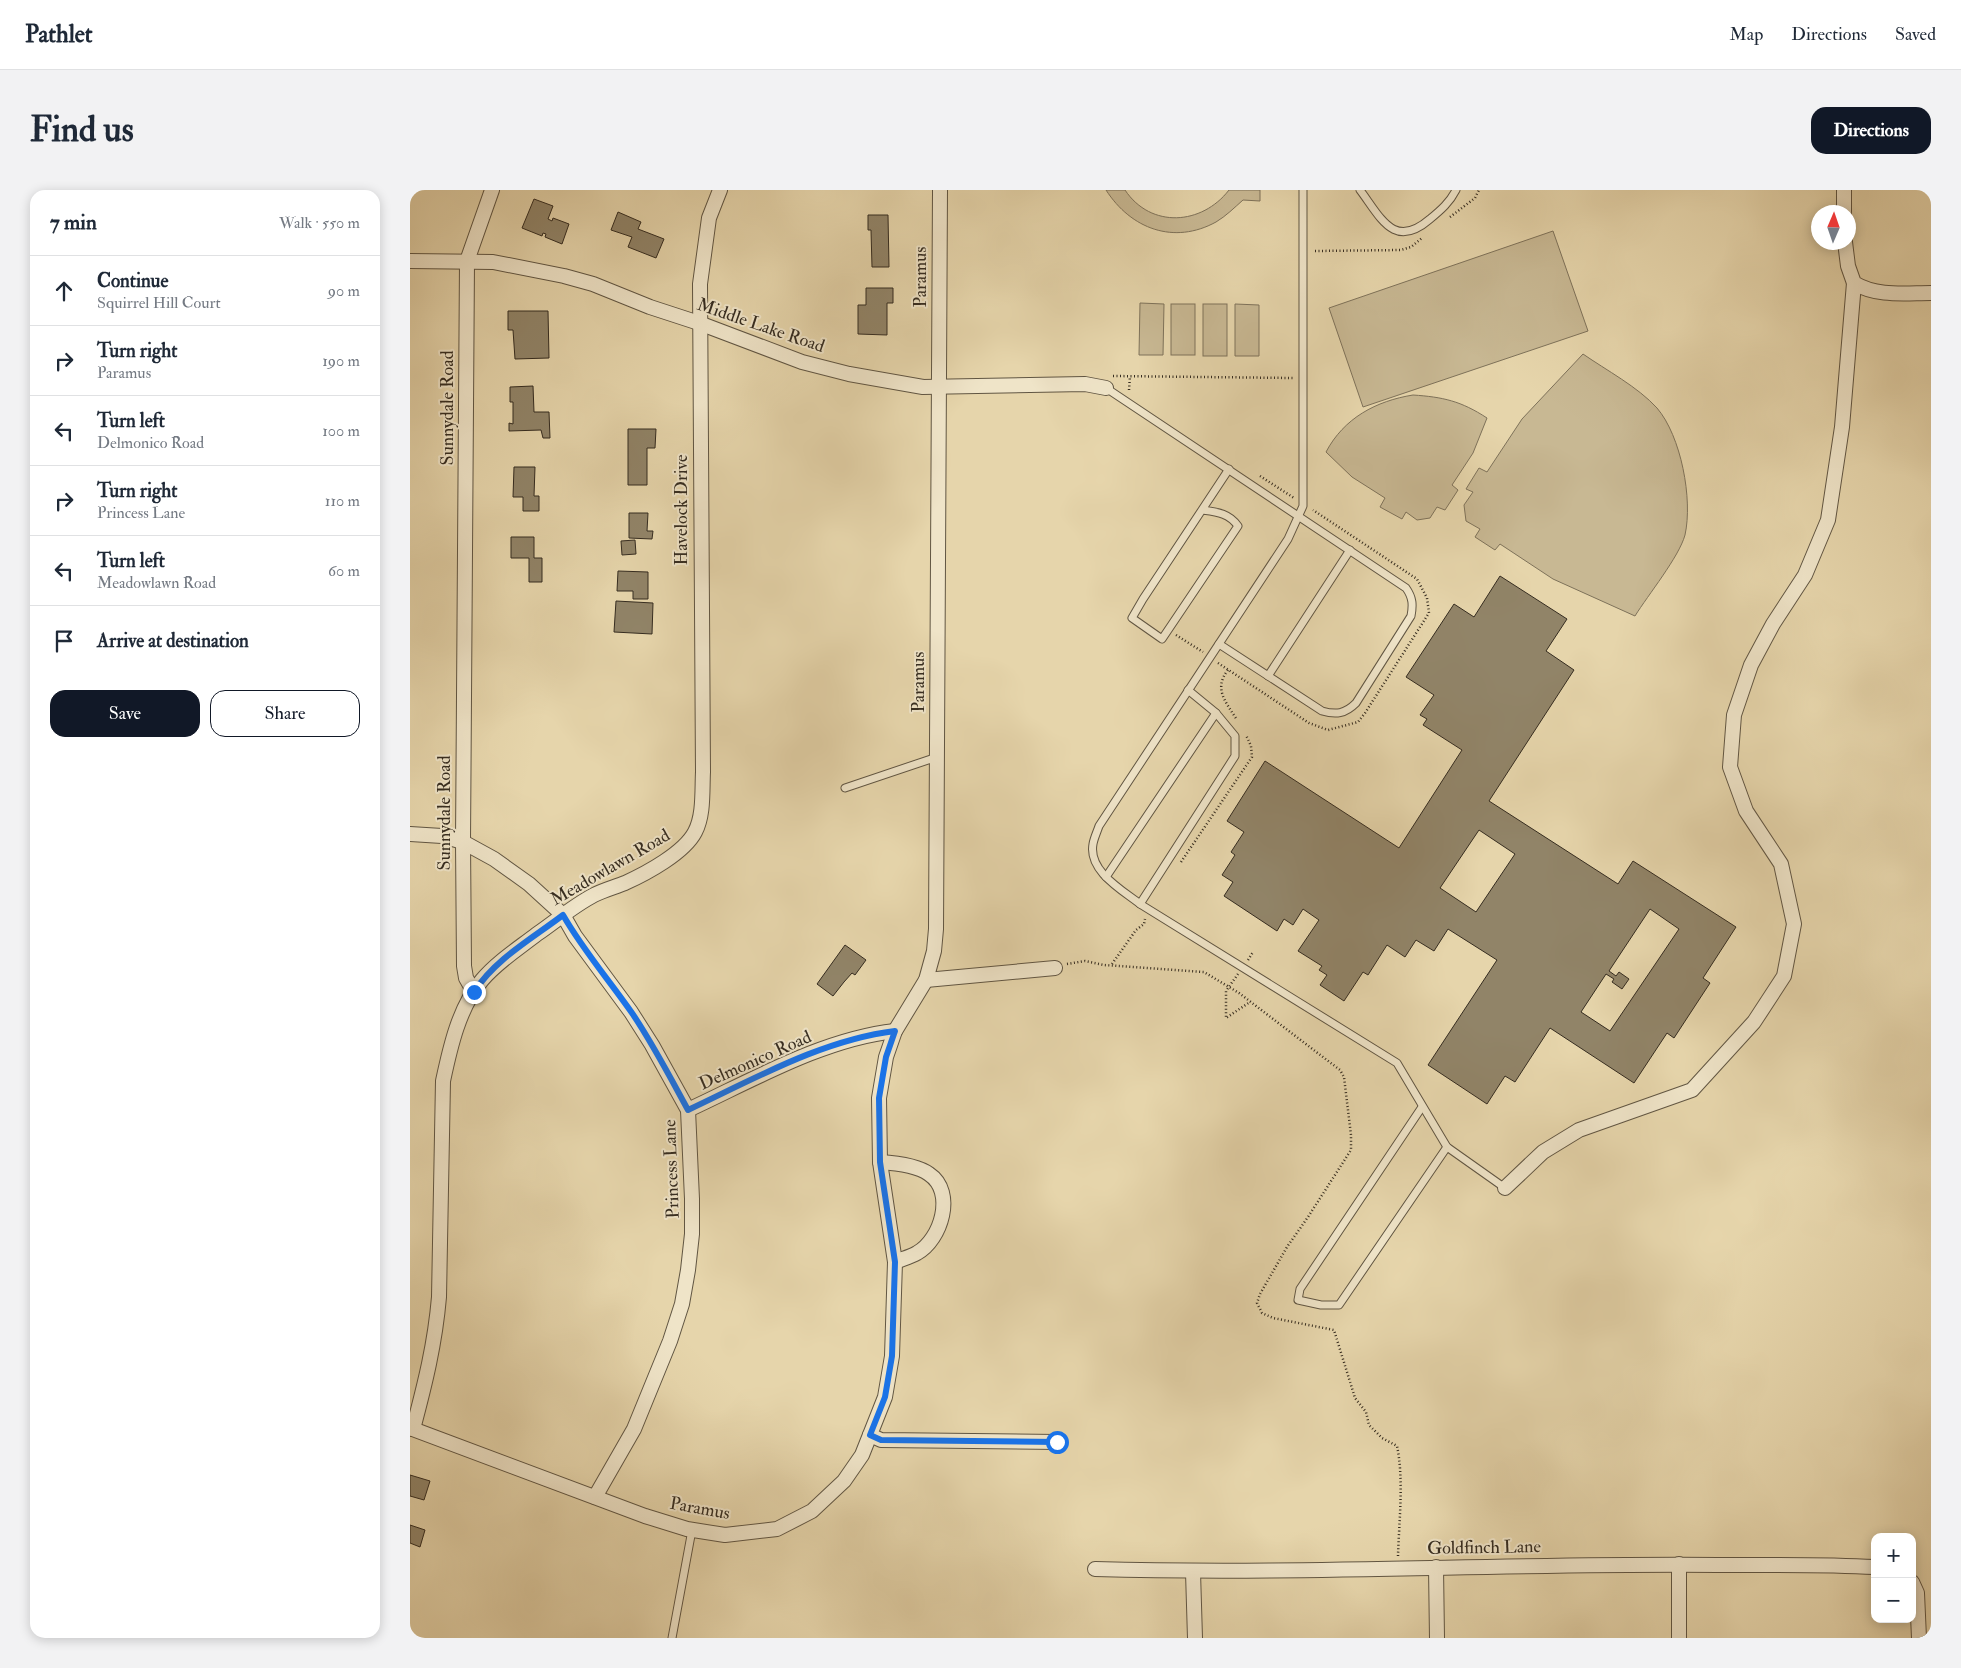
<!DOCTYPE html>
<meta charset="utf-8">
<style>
:root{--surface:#fff;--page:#f2f2f3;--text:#1f2937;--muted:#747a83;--line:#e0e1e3;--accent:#111827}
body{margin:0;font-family:"IM FELL Double Pica",serif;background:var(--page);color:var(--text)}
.controls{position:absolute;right:15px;bottom:15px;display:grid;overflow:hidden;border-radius:10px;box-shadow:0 2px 12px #0003}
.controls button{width:45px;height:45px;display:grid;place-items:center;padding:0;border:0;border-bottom:1px solid var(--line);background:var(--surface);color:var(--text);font:25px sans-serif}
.compass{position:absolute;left:1401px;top:15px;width:45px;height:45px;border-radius:50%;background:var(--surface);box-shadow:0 2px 12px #0003;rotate:2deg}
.stop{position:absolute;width:15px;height:15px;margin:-11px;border:4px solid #1a73e8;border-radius:50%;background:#fff}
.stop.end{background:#1a73e8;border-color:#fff;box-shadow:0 1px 5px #0008}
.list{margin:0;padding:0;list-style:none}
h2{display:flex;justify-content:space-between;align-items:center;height:65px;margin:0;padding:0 20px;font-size:21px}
h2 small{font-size:16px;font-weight:400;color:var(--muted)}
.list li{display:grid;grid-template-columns:32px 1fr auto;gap:15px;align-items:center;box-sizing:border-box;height:70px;padding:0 20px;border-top:1px solid var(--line)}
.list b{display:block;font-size:19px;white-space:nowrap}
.list p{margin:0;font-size:16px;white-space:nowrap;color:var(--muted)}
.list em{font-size:16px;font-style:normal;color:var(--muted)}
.actions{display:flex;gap:10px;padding:15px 20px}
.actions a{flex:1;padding:11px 0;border:1px solid var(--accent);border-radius:15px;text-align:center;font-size:18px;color:var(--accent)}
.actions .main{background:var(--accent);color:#fff}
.icon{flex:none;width:28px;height:28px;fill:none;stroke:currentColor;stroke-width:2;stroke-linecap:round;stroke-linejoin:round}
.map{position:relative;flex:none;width:1521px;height:1448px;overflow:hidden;border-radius:15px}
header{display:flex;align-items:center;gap:30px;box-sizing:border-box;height:70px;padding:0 25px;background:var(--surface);border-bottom:1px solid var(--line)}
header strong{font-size:24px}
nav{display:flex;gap:28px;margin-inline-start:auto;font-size:18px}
.intro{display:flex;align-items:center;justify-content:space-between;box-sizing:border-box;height:120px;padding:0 30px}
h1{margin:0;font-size:35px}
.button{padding:12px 22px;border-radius:15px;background:var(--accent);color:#fff;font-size:18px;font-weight:700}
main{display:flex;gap:30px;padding:0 30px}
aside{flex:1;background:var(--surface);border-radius:15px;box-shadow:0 2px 12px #0003}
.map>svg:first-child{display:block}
</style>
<header>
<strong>Pathlet</strong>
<nav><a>Map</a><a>Directions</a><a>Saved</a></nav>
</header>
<div class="intro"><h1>Find us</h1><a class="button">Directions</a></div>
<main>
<aside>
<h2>7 min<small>Walk · 550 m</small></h2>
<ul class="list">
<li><svg class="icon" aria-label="ahead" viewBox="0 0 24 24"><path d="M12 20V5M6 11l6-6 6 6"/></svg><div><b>Continue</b><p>Squirrel Hill Court</p></div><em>90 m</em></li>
<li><svg class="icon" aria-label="right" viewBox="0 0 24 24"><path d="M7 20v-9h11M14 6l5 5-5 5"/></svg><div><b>Turn right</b><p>Paramus</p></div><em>190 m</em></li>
<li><svg class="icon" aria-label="left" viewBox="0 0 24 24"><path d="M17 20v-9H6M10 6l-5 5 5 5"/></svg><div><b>Turn left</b><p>Delmonico Road</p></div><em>100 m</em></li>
<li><svg class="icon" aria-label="right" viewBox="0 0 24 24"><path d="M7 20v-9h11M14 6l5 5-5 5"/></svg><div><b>Turn right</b><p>Princess Lane</p></div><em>110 m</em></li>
<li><svg class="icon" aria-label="left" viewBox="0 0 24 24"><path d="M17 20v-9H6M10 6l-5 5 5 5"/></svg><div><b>Turn left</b><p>Meadowlawn Road</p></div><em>60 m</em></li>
<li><svg class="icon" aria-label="arrive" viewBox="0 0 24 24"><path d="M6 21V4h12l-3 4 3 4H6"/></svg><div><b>Arrive at destination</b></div></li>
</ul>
<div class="actions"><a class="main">Save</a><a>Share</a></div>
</aside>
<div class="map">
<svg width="1521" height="1448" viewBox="0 0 1521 1448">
<rect width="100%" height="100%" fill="#e6d5ab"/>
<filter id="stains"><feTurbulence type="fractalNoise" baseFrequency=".004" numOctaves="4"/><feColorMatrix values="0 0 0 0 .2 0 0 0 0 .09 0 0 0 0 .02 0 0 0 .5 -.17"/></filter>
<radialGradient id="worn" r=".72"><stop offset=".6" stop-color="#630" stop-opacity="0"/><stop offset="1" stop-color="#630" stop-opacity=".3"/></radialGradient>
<g fill="#c8b893" stroke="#7e725a">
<path d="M696 0H715C741 39 792 35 819 0H850V11L833 10C824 18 816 26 806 32 764 55 721 39 696 0Z"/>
<path d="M1143 41 1178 141 953 217 919 118Z"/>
<path d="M730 113 754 114 753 165H729Z"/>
<rect x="761" y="114" width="24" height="51"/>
<rect x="793" y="114" width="24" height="52"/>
<path d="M825 114 849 115V166H825Z"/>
<path d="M1173 164C1196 180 1228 197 1247 218 1271 246 1283 309 1275 345 1269 367 1238 405 1225 426L1143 389 1090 354 1085 360 1065 347 1070 339 1056 331 1054 315 1063 302 1056 299 1069 278 1077 282 1112 229Z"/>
<path d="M1003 205C1033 207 1051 211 1077 228L1063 263 1042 295 1048 300 1035 320 1027 317 1020 328 1007 330 996 322 992 329 970 317 975 308 942 287 916 262C934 228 966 211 1003 205Z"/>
</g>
<g fill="#918468" stroke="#352c20" fill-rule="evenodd">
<path d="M124 9 143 16 138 29 142 31 143 28 159 34 152 54 135 47 136 44 133 43 132 46 112 38Z"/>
<path d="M208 22 231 32 228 39 254 49 246 68 218 57 222 47 201 40Z"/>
<path d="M458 25H478L479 77H462L461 40H458Z"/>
<path d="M456 98H483V113H477V145L448 144V115H456Z"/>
<path d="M98 121H138L139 168 105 169 103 140H98Z"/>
<path d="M123 196 124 222H139L140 248H133L131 240 99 241V233L103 234V212H100V197Z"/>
<path d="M218 239H246L245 258H237V295H218Z"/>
<path d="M104 277H125L124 306H129V321H113V307H103Z"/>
<path d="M219 323H238L237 341H243L242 349 219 348Z"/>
<path d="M101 347H124V368H132V392H119V368H101Z"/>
<path d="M225 350 226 364 212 365 211 351Z"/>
<path d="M208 381 238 382V409H223V401H207Z"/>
<path d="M1090 386 1157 429 1136 461 1164 480 1079 611 1208 694 1223 671 1326 737 1293 788 1300 793 1264 848 1257 843 1224 893 1140 838 1105 892 1095 886 1077 914 1018 875 1087 770 1038 739 1024 761 1006 750 995 767 977 755 958 785 953 782 934 811 910 795 917 785 909 780 912 776 888 761 909 730 893 719 883 735 874 729 867 741 814 706 823 692 812 685 825 665 821 662 834 642 817 631 855 571 989 658 1052 560 1013 535 1017 529 1010 525 1024 505 996 487 1044 414 1064 427ZM1069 640 1105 664 1066 722 1030 698ZM1240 719 1269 739 1200 841 1171 822 1196 784 1204 789 1202 792 1212 799 1219 789 1209 782 1206 786 1199 781Z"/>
<path d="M206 411 243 413 242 444 204 442Z"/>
<path d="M435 755 456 770 445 785 442 783 434 792 423 806 407 794Z"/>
<path d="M0 1285 20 1291 14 1310 0 1306Z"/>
<path d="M0 1335 15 1340 10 1357 0 1353Z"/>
</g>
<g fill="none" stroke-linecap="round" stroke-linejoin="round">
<defs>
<g id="service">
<path d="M893 0V316L878 349 689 636C687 642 684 648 683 654 678 681 712 700 730 714L987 873 1037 957 1095 998"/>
<path d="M950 0C971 28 984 60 1020 29 1031 20 1040 12 1046 0"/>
<path d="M696 198 996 398C1003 408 1003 415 1001 426L946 513C935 524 926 525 912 521L809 454"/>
<path d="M792 320C807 322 819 323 828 336L752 449 722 428 733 409 819 279"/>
<path d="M858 486 940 360"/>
<path d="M435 598 527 567"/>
<path d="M696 687 806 523"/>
<path d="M730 714 825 566V546L806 523 778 500"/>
<path d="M1012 917 890 1099 888 1110 911 1115H929L1037 957"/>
<path d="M262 1448 282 1340"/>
</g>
<g id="minor">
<path d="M1434 0V22"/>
<path d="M1435 52 1438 76 1444 93C1467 107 1495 103 1521 103"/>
<path d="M0 71 83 72 154 86 183 94 240 117 289 133 392 172 439 184 513 197 675 194 696 198"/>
<path d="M0 644 32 646 53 652 84 669 119 694 153 725 165 746 221 822 242 855 278 920 282 1009V1044L278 1080 272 1114 260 1151 224 1239 185 1307"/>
<path d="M516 790 645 778"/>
<path d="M64 802 56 788 54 776 53 652 57 71 82 0"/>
<path d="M278 920C343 890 413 849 485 841"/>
<path d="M470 972C485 973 507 975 519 984 546 1002 531 1050 507 1063 500 1067 492 1069 485 1072"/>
<path d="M1095 998 1133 962 1169 940 1282 900 1344 832 1374 786 1384 734 1371 674 1336 621 1320 577 1324 525 1341 475 1363 434 1395 385 1418 330 1432 237 1444 93"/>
<path d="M0 1238 235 1326 277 1339 315 1345 367 1339 402 1321 434 1291 452 1265 475 1207 482 1166 485 1072 470 972 469 908 476 867 485 841 516 790 524 761 526 739 530 0"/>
<path d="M3 1239C15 1194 25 1154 29 1107L33 891C40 858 49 817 72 790 87 772 109 758 127 744 146 731 163 716 184 705 194 700 205 697 215 693 237 683 274 663 285 642 294 625 292 601 293 582L290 94 299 28 310 0"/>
<path d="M460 1245 471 1250 647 1252"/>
<path d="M1269 1374V1448"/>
<path d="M1026 1377 1027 1448"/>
<path d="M685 1379C892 1385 1100 1373 1308 1375 1360 1375 1413 1374 1465 1377"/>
<path d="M783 1382 785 1448"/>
<path d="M1502 1392 1507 1403 1509 1448"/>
</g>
</defs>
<use href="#service" stroke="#615643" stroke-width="9"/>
<use href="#minor" stroke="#615643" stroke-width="16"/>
<g stroke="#352c20" stroke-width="2.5" stroke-dasharray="1 2.5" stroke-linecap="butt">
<path d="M1040 27 1065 8 1069 0"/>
<path d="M905 61 991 60 1001 57 1012 48"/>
<path d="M703 186 883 188"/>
<path d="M719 200 720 186"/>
<path d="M850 286 884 308"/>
<path d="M766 445 793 462"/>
<path d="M808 473 899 533 918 540 948 532 955 523 1019 423 1017 408 1007 389 903 320"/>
<path d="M818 480C803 499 816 512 827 530"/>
<path d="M771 672 842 567 841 556 836 545"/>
<path d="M838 770 843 762"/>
<path d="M657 774 675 771 694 775 794 782 829 803 930 880 934 887 941 945V960L898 1027 877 1057 850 1104 847 1113 852 1123 863 1128 924 1140 945 1208 956 1222 959 1235 972 1248 987 1256C994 1289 989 1332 988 1366"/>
<path d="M702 774 726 740 734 734 735 729"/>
<path d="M828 784 816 801V828L840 812"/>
</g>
<use href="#service" stroke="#efe4c8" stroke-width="7"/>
<use href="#minor" stroke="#efe4c8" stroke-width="14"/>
</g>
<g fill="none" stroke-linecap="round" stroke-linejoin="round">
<path stroke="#1a73e8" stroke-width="6" d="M64 802C85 769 123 748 153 725 173 760 199 790 222 823 243 854 260 887 278 920 344 889 412 850 485 841L476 867 469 908 470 972 485 1072 482 1166 475 1207 460 1245 471 1250 647 1252"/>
</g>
<g text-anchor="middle" stroke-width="4" stroke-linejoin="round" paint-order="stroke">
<g font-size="18" fill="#352c20" stroke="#efe4c8">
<text transform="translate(510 87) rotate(-90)" y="6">Paramus</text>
<text transform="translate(351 135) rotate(19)" y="6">Middle Lake Road</text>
<text transform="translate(37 218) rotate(-90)" y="6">Sunnydale Road</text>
<text transform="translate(271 320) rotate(-90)" y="6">Havelock Drive</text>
<text transform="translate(508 492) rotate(-90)" y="6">Paramus</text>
<text transform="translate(34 623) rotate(-90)" y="6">Sunnydale Road</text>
<text transform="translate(200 677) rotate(-30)" y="6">Meadowlawn Road</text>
<text transform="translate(345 870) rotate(-24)" y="6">Delmonico Road</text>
<text transform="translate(261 979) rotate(-92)" y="6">Princess Lane</text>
<text transform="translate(290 1318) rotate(10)" y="6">Paramus</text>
<text transform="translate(1074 1357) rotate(-1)" y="6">Goldfinch Lane</text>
</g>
</g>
<rect width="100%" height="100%" filter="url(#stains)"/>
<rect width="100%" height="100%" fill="url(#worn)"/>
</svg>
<div class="controls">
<button>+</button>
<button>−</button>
</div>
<svg class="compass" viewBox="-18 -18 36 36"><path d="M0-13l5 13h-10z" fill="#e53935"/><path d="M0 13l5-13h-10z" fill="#747a83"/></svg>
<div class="stop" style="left:647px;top:1252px"></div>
<div class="stop end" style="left:64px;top:802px"></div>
</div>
</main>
